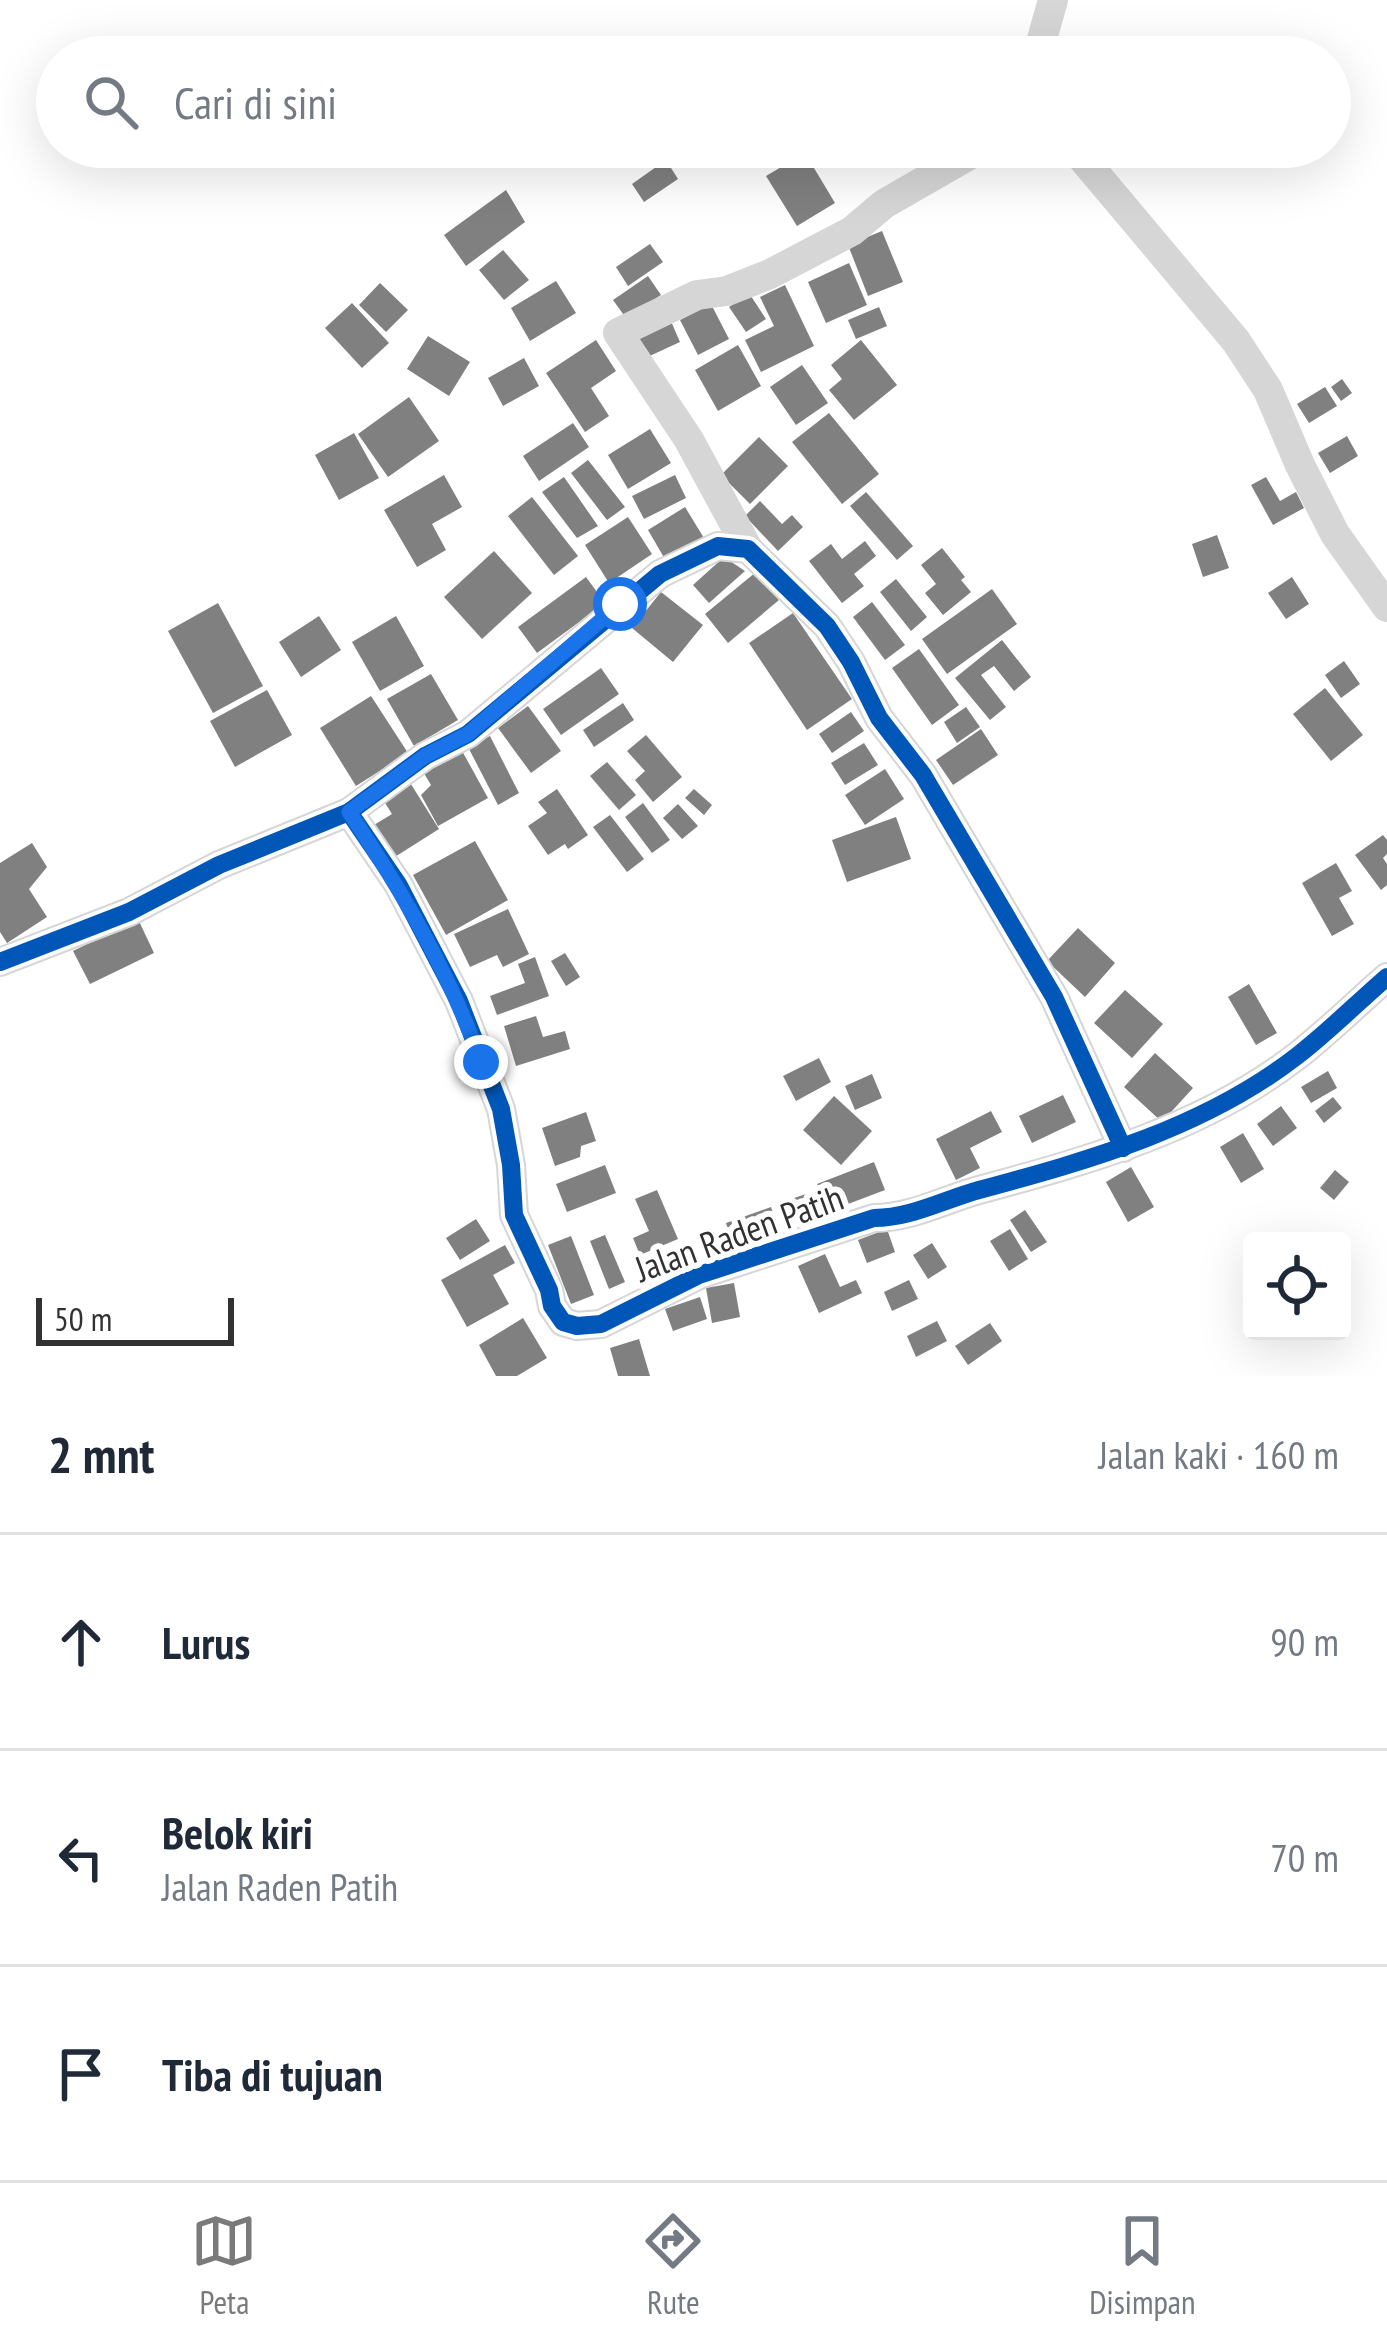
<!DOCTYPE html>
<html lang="id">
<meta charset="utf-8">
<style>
:root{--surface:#fff;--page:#f2f2f3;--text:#1f2937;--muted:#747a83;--line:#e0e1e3;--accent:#7a7a7a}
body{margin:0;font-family:"PT Sans Narrow",sans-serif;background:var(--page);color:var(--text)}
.controls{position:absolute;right:36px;bottom:36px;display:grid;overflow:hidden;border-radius:12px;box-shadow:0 12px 48px #0002}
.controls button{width:108px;height:108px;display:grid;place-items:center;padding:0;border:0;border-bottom:3px solid var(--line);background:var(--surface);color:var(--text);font:60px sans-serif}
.scale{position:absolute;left:36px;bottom:30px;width:198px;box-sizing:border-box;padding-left:12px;border:6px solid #323232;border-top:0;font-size:33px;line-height:42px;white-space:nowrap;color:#323232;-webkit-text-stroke:9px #fff;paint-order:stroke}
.stop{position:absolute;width:36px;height:36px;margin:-27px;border:9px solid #1a73e8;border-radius:50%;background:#fff}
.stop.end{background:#1a73e8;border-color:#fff;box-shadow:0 3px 12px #0008}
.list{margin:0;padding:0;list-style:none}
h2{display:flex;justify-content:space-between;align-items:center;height:156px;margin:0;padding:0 48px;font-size:51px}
h2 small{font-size:39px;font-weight:400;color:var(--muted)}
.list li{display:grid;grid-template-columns:78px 1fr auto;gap:36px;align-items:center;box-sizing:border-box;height:216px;padding:0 48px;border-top:3px solid var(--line)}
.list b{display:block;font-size:45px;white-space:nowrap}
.list p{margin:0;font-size:39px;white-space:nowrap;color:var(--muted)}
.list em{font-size:39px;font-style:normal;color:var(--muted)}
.icon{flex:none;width:66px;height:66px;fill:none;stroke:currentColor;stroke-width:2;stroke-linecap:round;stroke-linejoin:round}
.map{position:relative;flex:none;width:1387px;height:1376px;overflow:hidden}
.search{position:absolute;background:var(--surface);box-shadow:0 12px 48px #0002;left:36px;right:36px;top:36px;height:132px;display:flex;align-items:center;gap:30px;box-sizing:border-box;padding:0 42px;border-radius:66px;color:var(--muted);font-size:45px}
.sheet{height:804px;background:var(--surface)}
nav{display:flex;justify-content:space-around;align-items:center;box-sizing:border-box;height:168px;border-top:3px solid var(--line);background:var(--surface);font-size:33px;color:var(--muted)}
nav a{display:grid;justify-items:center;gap:6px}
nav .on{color:var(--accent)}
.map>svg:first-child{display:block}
</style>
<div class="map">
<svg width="1387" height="1376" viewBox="0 0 1387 1376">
<rect width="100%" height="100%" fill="#fff"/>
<g fill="#808080">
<path d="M805 153 835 203 797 226 766 176Z"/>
<path d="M666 160 678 179 644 202 632 184Z"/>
<path d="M506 190 525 222 466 266 444 235Z"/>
<path d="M882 231 903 282 868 296 848 245Z"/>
<path d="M650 244 663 262 628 286 616 267Z"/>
<path d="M503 250 529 280 504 300 479 270Z"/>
<path d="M849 263 867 305 826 323 808 282Z"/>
<path d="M648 276 661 295 626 318 613 300Z"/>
<path d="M556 281 576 313 530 341 511 308Z"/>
<path d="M380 283 408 310 386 332 359 305Z"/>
<path d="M785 285 814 346 761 372 745 340 774 326 760 297Z"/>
<path d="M749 293 766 319 746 332 729 307Z"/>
<path d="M352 303 389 343 362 368 325 328Z"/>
<path d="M711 304 729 339 698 355 680 320Z"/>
<path d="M879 307 887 326 856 339 848 320Z"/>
<path d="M670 319 680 342 641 360 631 337Z"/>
<path d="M428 336 470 362 449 396 407 369Z"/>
<path d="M596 340 616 371 591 388 609 416 585 432 546 373Z"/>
<path d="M861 340 897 385 854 420 829 390 842 379 831 365Z"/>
<path d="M738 345 761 386 718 411 695 370Z"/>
<path d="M524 358 539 386 503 406 488 378Z"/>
<path d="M802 365 828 403 796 425 770 387Z"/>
<path d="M1342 379 1352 393 1341 401 1331 387Z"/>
<path d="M1325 387 1337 406 1309 423 1297 404Z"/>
<path d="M409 397 439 441 388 477 358 434Z"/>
<path d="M829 413 879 474 842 504 792 442Z"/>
<path d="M573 423 589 447 539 481 523 456Z"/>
<path d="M650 429 671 463 628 489 608 455Z"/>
<path d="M354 433 379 478 339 500 315 455Z"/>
<path d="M1347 436 1358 456 1330 473 1318 453Z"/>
<path d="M759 437 788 466 750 504 721 475Z"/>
<path d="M588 460 625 507 607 520 571 473Z"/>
<path d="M444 475 462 507 432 524 446 550 417 567 384 510Z"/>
<path d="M675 475 686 498 644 519 632 496Z"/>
<path d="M564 477 598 526 577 538 542 492Z"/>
<path d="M1266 477 1280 501 1296 492 1304 508 1273 525 1251 485Z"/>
<path d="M866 492 913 546 897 560 850 506Z"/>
<path d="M532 497 578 556 554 575 508 516Z"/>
<path d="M760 501 782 524 792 515 803 527 778 551 745 516Z"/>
<path d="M685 507 704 538 666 561 648 530Z"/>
<path d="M628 517 652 554 609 583 585 545Z"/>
<path d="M1217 535 1229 568 1203 577 1192 544Z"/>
<path d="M865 541 876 556 854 574 864 586 842 603 809 561 831 544 842 559Z"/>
<path d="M942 548 965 577 961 580 971 592 943 615 925 593 936 584 921 565Z"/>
<path d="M494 551 532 593 482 639 444 597Z"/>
<path d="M724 557 745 571 709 603 693 585Z"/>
<path d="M756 572 779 600 728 643 705 614Z"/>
<path d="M586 577 605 603 537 653 518 627Z"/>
<path d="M1292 577 1309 604 1286 619 1268 593Z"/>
<path d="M896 579 927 617 911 631 880 592Z"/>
<path d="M992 589 1017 624 947 674 922 639Z"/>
<path d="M661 592 703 625 673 662 632 628Z"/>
<path d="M872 602 905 645 885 660 853 617Z"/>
<path d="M218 603 263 686 213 713 168 631Z"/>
<path d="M793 613 852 699 807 730 749 643Z"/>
<path d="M319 616 341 650 301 677 279 642Z"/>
<path d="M396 616 424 666 380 691 352 642Z"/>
<path d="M1002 640 1031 677 1014 691 994 666 981 675 1006 707 990 720 955 678Z"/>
<path d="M919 649 959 705 932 725 892 668Z"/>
<path d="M1344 661 1360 684 1341 698 1325 675Z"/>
<path d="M601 668 619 694 561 735 543 709Z"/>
<path d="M431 674 458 720 414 746 387 699Z"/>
<path d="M1325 688 1363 735 1331 761 1293 714Z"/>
<path d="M267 690 292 735 235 767 210 721Z"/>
<path d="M371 696 408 753 356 786 320 728Z"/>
<path d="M623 703 634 720 594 747 583 730Z"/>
<path d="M528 706 561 751 531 773 498 728Z"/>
<path d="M966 707 980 727 957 743 944 722Z"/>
<path d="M851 712 864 731 832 753 819 734Z"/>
<path d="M981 729 998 755 953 785 936 760Z"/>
<path d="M646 735 682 777 653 802 635 780 645 771 627 751Z"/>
<path d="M490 736 519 793 498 805 468 747Z"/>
<path d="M864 743 878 765 845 785 831 763Z"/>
<path d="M461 749 488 798 438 826 421 795 431 785 422 770Z"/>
<path d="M607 762 636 795 619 810 590 776Z"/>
<path d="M885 769 904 799 865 825 845 795Z"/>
<path d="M409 781 439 829 390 860 369 828 392 814 382 798Z"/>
<path d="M557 789 588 835 568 849 565 844 548 855 528 826 547 813 538 802Z"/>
<path d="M694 789 712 805 704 815 685 798Z"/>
<path d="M643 803 670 840 652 853 625 817Z"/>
<path d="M678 804 698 826 682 839 663 818Z"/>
<path d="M610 815 644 859 627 872 593 827Z"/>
<path d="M896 817 911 859 847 882 832 840Z"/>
<path d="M1383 835 1387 840V854L1383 858 1387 864V885L1381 890 1355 855Z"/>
<path d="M475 841 508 900 446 935 413 875Z"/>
<path d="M32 843 47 867 29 889 47 917 7 943 0 932V863Z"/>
<path d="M1336 863 1352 891 1339 898 1354 924 1332 936 1302 883Z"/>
<path d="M508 909 529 954 503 967 497 955 470 967 454 934Z"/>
<path d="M138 919 154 953 90 984 73 951Z"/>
<path d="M1078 928 1115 963 1085 997 1047 961Z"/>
<path d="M565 953 580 977 566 986 551 961Z"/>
<path d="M535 957 549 996 497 1015 490 996 525 983 518 964Z"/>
<path d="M1249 984 1277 1033 1256 1045 1228 997Z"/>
<path d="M1125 990 1163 1024 1132 1058 1094 1023Z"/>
<path d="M536 1016 543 1037 565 1031 570 1049 516 1066 504 1026Z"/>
<path d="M1155 1053 1193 1088 1162 1122 1124 1087Z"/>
<path d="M819 1058 831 1082 796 1101 783 1076Z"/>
<path d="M1328 1071 1337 1088 1311 1103 1301 1087Z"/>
<path d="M872 1074 882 1098 855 1110 845 1086Z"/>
<path d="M1063 1095 1076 1122 1032 1143 1019 1116Z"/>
<path d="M834 1096 872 1131 841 1165 803 1130Z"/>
<path d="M1333 1097 1342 1108 1324 1123 1315 1111Z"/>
<path d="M1281 1106 1297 1128 1273 1146 1257 1124Z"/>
<path d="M991 1111 1002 1132 970 1148 980 1168 956 1180 936 1139Z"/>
<path d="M586 1112 596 1141 581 1146 580 1157 555 1166 542 1128Z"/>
<path d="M1243 1133 1264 1169 1241 1183 1220 1147Z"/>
<path d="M874 1162 885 1190 827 1212 817 1184Z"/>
<path d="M605 1165 616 1193 567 1212 556 1184Z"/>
<path d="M1131 1167 1154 1207 1128 1222 1106 1182Z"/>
<path d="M1335 1170 1349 1182 1334 1200 1320 1188Z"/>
<path d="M657 1190 678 1239 640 1255 633 1238 649 1231 635 1199Z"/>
<path d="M815 1191 822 1212 783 1222 778 1211 788 1207 785 1201Z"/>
<path d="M771 1207 780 1235 735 1251 726 1223Z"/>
<path d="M1025 1210 1047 1242 1031 1252 1010 1220Z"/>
<path d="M476 1219 490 1241 460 1260 446 1238Z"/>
<path d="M887 1229 895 1252 867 1263 858 1240Z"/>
<path d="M1010 1229 1028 1259 1009 1271 990 1241Z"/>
<path d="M605 1235 625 1282 609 1289 590 1241Z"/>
<path d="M571 1236 594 1295 571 1304 548 1245Z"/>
<path d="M932 1243 947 1267 928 1279 913 1255Z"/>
<path d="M505 1245 515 1263 493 1275 509 1304 467 1327 441 1280Z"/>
<path d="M825 1254 840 1287 856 1280 862 1293 819 1313 798 1266Z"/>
<path d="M909 1280 918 1299 892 1311 884 1292Z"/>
<path d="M734 1283 740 1317 712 1323 706 1288Z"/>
<path d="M700 1297 707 1319 673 1331 665 1309Z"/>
<path d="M523 1318 547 1358 517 1376H496L479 1345Z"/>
<path d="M937 1321 947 1341 916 1357 907 1336Z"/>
<path d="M990 1323 1002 1341 968 1365 955 1346Z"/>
<path d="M639 1339 650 1376H618L610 1348Z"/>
</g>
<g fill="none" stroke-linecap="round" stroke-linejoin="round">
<g stroke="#d6d6d6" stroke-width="30">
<path d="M1037 57 1053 0"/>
<path d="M1073 147 1236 341 1268 390 1300 465 1335 534 1387 607"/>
<path d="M748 549 689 440 618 333 697 295 727 291 770 274 852 231 884 204 983 147"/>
<path d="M349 812 425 756 468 734 660 574 718 546 748 549 827 626 851 662 879 718 923 775 1054 997 1123 1148"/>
<path d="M0 962 129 912 219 865 349 812 398 884 459 1001 501 1109 511 1165 514 1215 549 1290 552 1306 563 1322 577 1326 601 1324 699 1275 874 1218C911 1218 943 1200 979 1190 1090 1160 1204 1128 1297 1056 1328 1032 1357 1003 1387 977"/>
</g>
<defs>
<g id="cycleway">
<path d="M349 812 425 756 468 734 660 574 718 546 748 549 827 626 851 662 879 718 923 775 1054 997 1123 1148"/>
<path d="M0 962 129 912 219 865 349 812 398 884 459 1001 501 1109 511 1165 514 1215 549 1290 552 1306 563 1322 577 1326 601 1324 699 1275 874 1218C911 1218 943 1200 979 1190 1090 1160 1204 1128 1297 1056 1328 1032 1357 1003 1387 977"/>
</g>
</defs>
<use href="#cycleway" stroke="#fff" stroke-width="26"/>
<use href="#cycleway" stroke="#0057b8" stroke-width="18"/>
</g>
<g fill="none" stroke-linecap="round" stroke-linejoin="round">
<path stroke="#1a73e8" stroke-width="15" d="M481 1062C449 972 402 891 349 812L425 756 468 734 620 604"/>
</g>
<g text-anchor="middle" stroke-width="12" stroke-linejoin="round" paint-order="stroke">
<g font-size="36" fill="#323232" stroke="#fff">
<text transform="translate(739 1233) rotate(-20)" y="13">Jalan Raden Patih</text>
</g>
</g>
</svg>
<div class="controls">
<button><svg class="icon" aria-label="locate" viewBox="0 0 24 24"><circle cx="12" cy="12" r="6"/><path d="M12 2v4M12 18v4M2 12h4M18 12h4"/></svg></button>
</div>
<div class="scale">50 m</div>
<div class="stop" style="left:620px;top:604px"></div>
<div class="stop end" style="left:481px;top:1062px"></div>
<div class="search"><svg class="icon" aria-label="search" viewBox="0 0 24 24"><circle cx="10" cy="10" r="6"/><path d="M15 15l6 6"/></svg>Cari di sini</div>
</div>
<section class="sheet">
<h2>2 mnt<small>Jalan kaki · 160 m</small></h2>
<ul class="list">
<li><svg class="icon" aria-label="ahead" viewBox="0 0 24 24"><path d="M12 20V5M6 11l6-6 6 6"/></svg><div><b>Lurus</b></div><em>90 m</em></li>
<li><svg class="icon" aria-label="left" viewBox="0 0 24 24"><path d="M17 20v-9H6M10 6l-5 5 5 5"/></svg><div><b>Belok kiri</b><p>Jalan Raden Patih</p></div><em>70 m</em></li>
<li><svg class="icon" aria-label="arrive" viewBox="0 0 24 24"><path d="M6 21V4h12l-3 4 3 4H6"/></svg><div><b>Tiba di tujuan</b></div></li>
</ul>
</section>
<nav>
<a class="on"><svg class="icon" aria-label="map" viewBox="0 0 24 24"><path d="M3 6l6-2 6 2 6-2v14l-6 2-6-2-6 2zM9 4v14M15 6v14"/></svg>Peta</a>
<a><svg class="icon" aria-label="directions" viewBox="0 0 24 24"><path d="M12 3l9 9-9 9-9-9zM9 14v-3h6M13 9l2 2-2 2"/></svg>Rute</a>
<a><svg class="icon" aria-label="saved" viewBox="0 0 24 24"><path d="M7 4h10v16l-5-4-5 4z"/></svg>Disimpan</a>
</nav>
